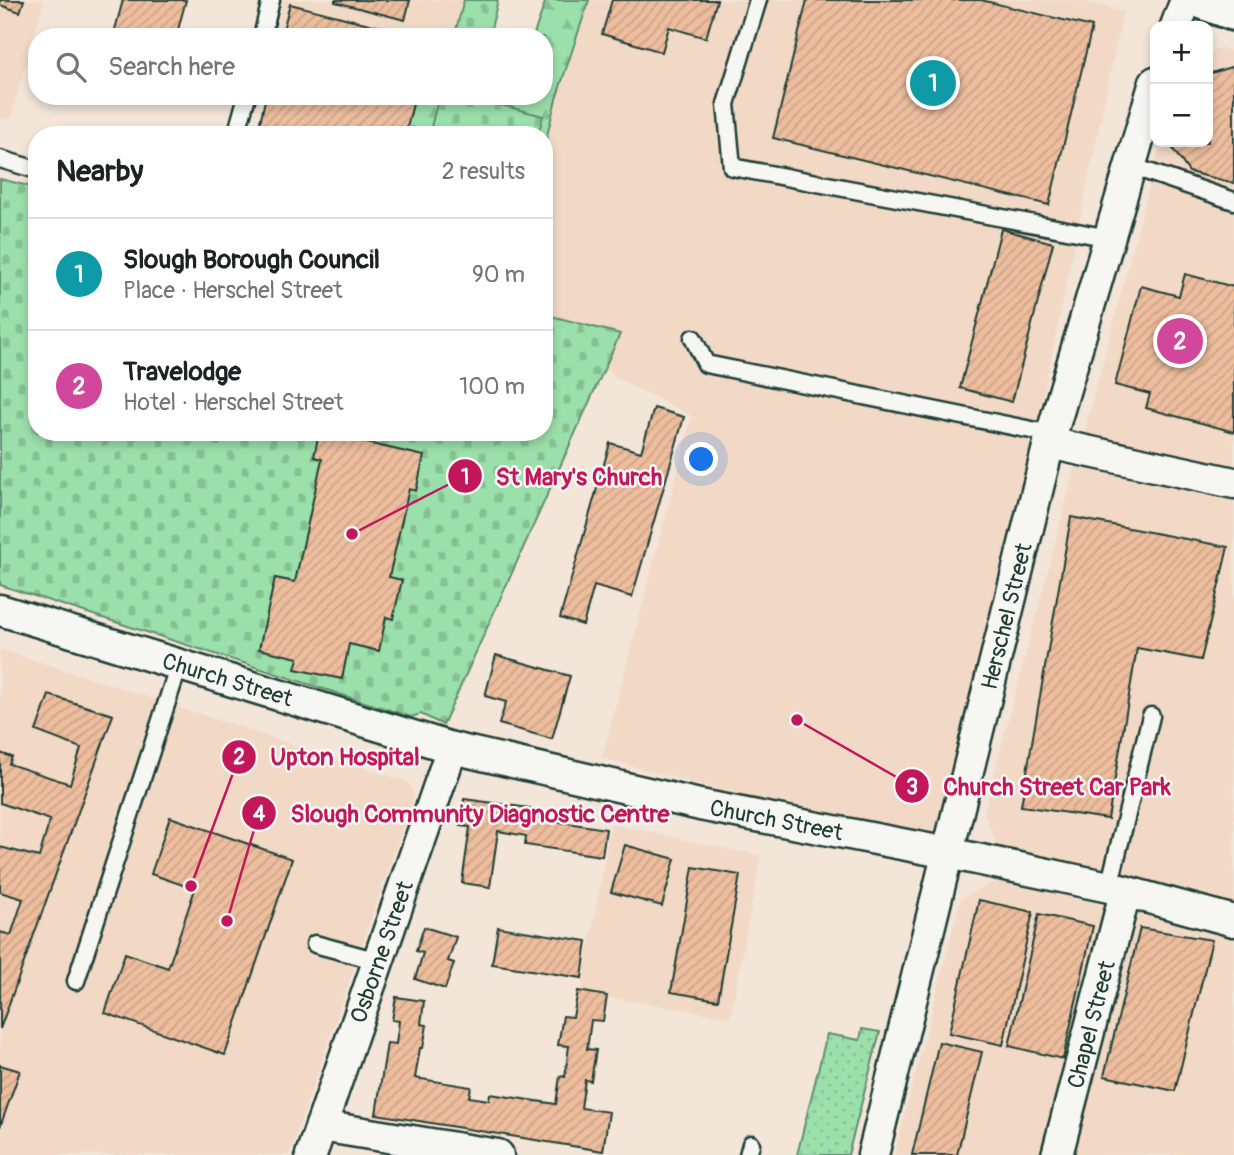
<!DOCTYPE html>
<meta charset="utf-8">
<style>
:root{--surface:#fff;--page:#f6f6f6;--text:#202124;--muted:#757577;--line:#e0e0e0;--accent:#0f766e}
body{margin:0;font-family:Pangolin,sans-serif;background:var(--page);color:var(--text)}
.controls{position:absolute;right:21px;top:21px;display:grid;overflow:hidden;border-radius:14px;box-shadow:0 4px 10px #0003}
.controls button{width:63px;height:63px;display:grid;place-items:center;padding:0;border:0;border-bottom:2px solid var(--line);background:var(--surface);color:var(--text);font:35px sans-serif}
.you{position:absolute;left:702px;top:460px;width:24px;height:24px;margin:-18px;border:5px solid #fff;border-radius:50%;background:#1a73e8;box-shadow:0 0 0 10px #1a73e833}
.badge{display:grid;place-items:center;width:46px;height:46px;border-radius:50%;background:var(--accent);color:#fff;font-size:23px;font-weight:700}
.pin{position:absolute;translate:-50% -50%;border:4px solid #fff;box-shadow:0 2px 7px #0006}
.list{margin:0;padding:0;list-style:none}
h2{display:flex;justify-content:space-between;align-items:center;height:91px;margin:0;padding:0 28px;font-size:30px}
h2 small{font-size:23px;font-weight:400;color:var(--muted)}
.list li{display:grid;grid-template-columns:46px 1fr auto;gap:21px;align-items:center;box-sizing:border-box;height:112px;padding:0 28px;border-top:2px solid var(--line)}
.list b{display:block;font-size:26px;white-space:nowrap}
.list p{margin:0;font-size:23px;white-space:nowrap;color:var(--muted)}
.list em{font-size:23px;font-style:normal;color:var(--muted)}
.icon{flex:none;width:38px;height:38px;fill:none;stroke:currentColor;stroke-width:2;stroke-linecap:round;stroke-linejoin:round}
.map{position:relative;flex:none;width:1234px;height:1155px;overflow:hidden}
.search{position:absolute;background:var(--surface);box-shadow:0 4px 10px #0003;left:28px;top:28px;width:525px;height:77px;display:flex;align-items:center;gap:18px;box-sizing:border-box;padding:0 24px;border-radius:28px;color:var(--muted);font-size:26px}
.panel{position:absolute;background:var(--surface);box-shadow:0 4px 10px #0003;left:28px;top:126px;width:525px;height:315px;border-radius:28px}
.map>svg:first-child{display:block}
</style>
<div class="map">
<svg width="1234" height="1155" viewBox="0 0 1234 1155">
<defs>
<pattern id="grass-dots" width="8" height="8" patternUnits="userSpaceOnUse" patternTransform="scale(1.75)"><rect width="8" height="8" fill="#9bdfaa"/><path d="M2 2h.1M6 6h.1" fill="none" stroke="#85c093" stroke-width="1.8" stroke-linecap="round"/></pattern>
<pattern id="forest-firs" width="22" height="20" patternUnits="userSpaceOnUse" patternTransform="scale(1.75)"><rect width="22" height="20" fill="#9bdfaa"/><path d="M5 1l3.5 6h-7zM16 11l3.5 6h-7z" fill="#85c093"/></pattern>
<pattern id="cemetery-stones" width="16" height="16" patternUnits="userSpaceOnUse" patternTransform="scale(1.75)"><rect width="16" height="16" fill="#9bdfaa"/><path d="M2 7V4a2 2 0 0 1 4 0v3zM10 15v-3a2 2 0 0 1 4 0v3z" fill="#85c093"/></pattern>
<pattern id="building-hatch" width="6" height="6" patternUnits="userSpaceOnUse" patternTransform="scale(1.75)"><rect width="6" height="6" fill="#edbd9d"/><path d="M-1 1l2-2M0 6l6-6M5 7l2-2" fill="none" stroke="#cba388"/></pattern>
</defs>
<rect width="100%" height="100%" fill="#f3e5d8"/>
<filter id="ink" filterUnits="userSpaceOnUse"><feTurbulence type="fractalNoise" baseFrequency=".0143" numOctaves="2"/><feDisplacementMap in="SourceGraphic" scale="14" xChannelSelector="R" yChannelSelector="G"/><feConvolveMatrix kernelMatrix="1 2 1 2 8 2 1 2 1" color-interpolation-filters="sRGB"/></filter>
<g filter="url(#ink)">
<g fill="#f1d9c6">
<path d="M0 0H44L10 120 0 118Z"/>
<path d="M284 0H464L454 37H274Z"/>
<path d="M568 0H1081L1123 12 948 853 602 758 692 416 616 378 544 319V135H536Z"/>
<path d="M1219 48 1234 52V909L1000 854 984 812 1161 142H1208V53Z"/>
<path d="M0 649 408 782 414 795 289 1155H0Z"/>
<path d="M611 824 761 856 730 1017 581 993Z"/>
<path d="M999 879 1111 906 1048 1155H894L961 899Z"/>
<path d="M1137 912 1234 937V1155H1072Z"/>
</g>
<path fill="url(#grass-dots)" stroke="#5d8e6f" stroke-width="2" d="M862 1029 880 1032 848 1155H797L827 1034 860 1040Z"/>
<path fill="url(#forest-firs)" stroke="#5d8e6f" stroke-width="2" d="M546 0H589L556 99 544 148V135H405L415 96H544V37H533Z"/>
<g fill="url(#cemetery-stones)" stroke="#5d8e6f" stroke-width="2">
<path d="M464 0H498L489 37H454Z"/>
<path d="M439 96H475V98L543 116 538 135H429Z"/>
<path d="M0 179 37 188V432H544V314L620 334 443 725 421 714 411 717 0 585Z"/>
</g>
<g fill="url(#building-hatch)" stroke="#1f3d34" stroke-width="2">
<path d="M0 0H24L20 12 0 5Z"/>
<path d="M123 0H186L176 37H113Z"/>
<path d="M335 0H410L405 20 335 2Z"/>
<path d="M612 0H717L706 38 669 27 662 52 602 34Z"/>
<path d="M807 0H981L1092 27 1049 205 773 138Z"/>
<path d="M290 4 420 37H281Z"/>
<path d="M1234 66V183L1189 172 1173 149 1175 142H1208V74Z"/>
<path d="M140 96H160L159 101Z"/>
<path d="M266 96H415L405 135H257Z"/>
<path d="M1001 229 1053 243 1012 402 960 388Z"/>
<path d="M1185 274 1234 287V432L1146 408 1150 394 1115 385 1141 286 1179 296Z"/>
<path d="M654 408 684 417 632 597 594 586 583 625 560 618 610 443 641 452Z"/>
<path d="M319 432 424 456 416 491 409 489 389 577 402 580 393 619 386 617 379 651 349 644 342 679 295 669 298 658 259 649 275 578 295 582 322 459 314 457Z"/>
<path d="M1071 517 1228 547 1201 660 1137 648 1108 819 1021 806Z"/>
<path d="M496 655 570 676 552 739 499 724 506 702 485 696Z"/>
<path d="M49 695 113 715 0 1029V932L11 935 23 899 0 892V847L39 857 50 820 0 803V753L12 757 9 764 70 784 81 748 36 731Z"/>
<path d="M464 799 530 808 529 817 606 829 602 856 525 845 526 836 498 831 490 887 462 883 470 827 460 826Z"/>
<path d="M170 817 292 859 225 1055 105 1013 125 953 168 968 195 889 151 874Z"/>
<path d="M625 845 675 859 662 906 611 892Z"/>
<path d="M693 867 740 875 718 1000 671 992Z"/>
<path d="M979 900 1033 912 1003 1045 949 1033Z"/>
<path d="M1039 914 1093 926 1063 1059 1009 1046Z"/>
<path d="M424 927 456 937 448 961 454 963 445 989 415 979 423 953 416 951Z"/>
<path d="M498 927 587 941 582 978 492 964Z"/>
<path d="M1140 928 1212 940 1175 1091 1104 1076Z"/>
<path d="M578 991 607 996 603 1021 591 1020 587 1049 596 1050 591 1081 585 1080 581 1108 609 1112 603 1151 376 1114 387 1043 396 1044 399 1021 392 1020 396 997 424 1001 421 1024 427 1025 423 1048H420L415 1078 471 1087 469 1097 489 1100 490 1094 556 1104 560 1076 565 1077 569 1046 558 1045 563 1016 573 1017Z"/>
<path d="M939 1042 982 1052 957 1155H912Z"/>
<path d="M0 1065 20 1071 0 1127Z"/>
</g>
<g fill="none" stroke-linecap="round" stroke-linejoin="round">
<defs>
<g id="service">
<path d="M758 0 726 104 732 167 1109 238"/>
<path d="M262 37 271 0"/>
<path d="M236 135 247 96"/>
<path d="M0 159 37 170"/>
<path d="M1131 166 1234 201"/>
<path d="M693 338 706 364 1051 434"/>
<path d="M1109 887 1151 716"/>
<path d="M315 944 378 961"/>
<path d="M76 981 179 665"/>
<path d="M748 1155 751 1144"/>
</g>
<g id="minor">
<path d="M1176 26 1186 0"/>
<path d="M1049 443 1234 483"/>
<path id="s1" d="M0 610 452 748 700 805 948 853 1109 887 1234 921"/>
<path d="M321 1126 498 1155"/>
<path id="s2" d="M311 1155 452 748"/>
<path id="s3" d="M873 1155 1049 443 1155 82"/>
<path id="s4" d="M1057 1155 1125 893"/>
</g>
<path id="primary" d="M1204 0 1234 11"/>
</defs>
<use href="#service" stroke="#1f3d34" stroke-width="21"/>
<use href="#minor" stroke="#1f3d34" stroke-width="35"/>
<use href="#primary" stroke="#1f3d34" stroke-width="44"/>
<use href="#service" stroke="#f6f6f2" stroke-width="16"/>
<use href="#minor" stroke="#f6f6f2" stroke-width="30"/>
<use href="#primary" stroke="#f6f6f2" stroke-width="38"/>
</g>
</g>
<g text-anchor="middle" stroke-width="5" stroke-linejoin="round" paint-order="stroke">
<g font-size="23" fill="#1f3d34" stroke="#f6f6f2">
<text dy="8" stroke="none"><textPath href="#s3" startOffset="555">Herschel Street</textPath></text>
<text dy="8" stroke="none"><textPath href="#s1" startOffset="238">Church Street</textPath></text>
<text dy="8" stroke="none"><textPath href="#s1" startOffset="805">Church Street</textPath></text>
<text dy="8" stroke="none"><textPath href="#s2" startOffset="215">Osborne Street</textPath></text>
<text dy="8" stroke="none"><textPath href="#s4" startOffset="135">Chapel Street</textPath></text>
</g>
</g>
<path fill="none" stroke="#c2185b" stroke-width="2.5" d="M352 534L465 476M191 886L239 757M797 720L912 786M227 921L259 813"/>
<g fill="#c2185b" stroke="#f6f6f2" stroke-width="2.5">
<circle cx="352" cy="534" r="7"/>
<circle cx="191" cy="886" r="7"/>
<circle cx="797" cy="720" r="7"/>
<circle cx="227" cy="921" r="7"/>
<circle cx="465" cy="476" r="18"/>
<circle cx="239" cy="757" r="18"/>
<circle cx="912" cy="786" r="18"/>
<circle cx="259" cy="813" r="18"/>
</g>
<g font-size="21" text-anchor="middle" font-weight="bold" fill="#fff">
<text x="465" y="484">1</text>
<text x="239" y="764">2</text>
<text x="912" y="794">3</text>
<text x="259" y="821">4</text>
</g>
<g font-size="24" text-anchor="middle" font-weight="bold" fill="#c2185b" stroke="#f6f6f2" stroke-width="5" stroke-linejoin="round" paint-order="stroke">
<text x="579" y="485">St Mary's Church</text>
<text x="345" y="765">Upton Hospital</text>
<text x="1057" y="795">Church Street Car Park</text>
<text x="480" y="822">Slough Community Diagnostic Centre</text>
</g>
</svg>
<div class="controls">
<button>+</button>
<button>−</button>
</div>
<div class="you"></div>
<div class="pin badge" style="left:933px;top:83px;background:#0f9aa8">1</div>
<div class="pin badge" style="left:1180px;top:341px;background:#d1479c">2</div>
<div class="search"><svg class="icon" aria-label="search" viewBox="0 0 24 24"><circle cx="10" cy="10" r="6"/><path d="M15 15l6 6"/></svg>Search here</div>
<section class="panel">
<h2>Nearby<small>2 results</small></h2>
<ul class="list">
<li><span class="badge" style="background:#0f9aa8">1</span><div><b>Slough Borough Council</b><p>Place · Herschel Street</p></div><em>90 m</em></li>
<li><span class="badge" style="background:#d1479c">2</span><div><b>Travelodge</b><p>Hotel · Herschel Street</p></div><em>100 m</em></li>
</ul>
</section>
</div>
